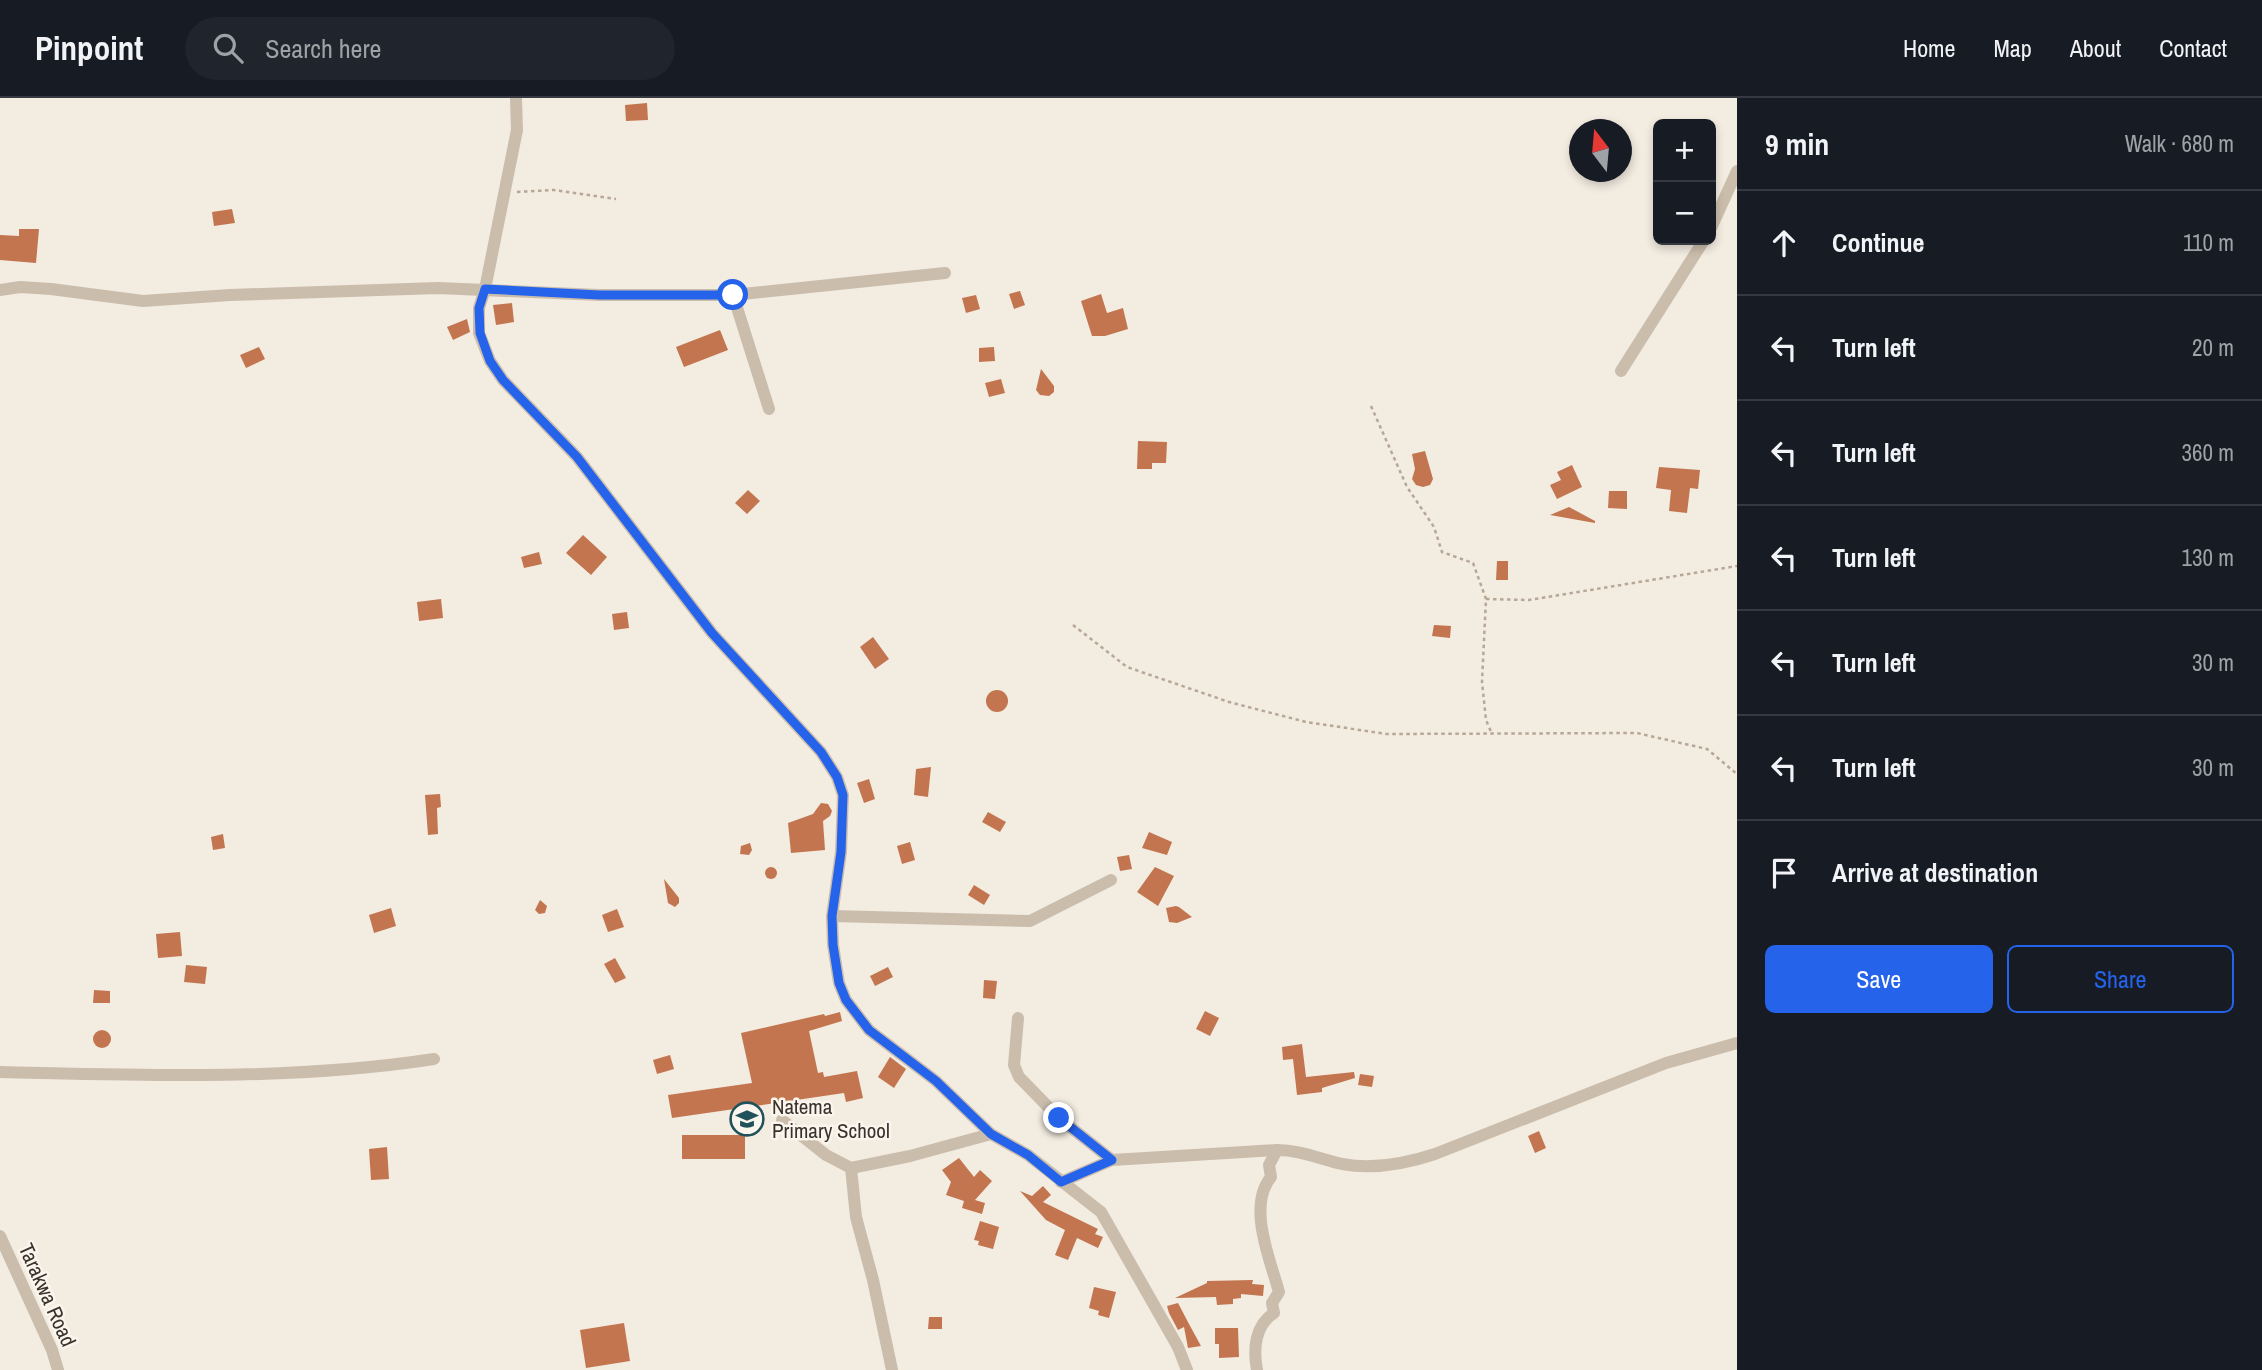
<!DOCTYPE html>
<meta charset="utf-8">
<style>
:root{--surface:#171b24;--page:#20242c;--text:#f1f3f6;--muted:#9ea1a6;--line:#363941;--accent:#2563eb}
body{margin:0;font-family:"Archivo Narrow",sans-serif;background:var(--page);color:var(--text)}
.controls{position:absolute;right:21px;top:21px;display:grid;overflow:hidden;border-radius:10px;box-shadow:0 4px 10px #0003}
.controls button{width:63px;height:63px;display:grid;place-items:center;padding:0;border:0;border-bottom:2px solid var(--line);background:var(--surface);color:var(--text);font:35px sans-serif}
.compass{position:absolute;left:1569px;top:21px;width:63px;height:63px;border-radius:50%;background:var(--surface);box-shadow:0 4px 10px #0003;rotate:344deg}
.stop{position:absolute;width:21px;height:21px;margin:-16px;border:5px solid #2563eb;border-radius:50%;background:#fff}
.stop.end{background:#2563eb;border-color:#fff;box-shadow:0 2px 7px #0008}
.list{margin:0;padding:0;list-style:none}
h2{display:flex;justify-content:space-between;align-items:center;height:91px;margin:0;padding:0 28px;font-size:30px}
h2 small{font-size:23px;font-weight:400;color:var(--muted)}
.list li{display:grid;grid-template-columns:46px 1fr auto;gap:21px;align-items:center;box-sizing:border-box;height:105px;padding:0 28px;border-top:2px solid var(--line)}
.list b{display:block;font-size:26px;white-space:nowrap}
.list em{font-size:23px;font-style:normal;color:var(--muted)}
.actions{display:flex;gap:14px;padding:21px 28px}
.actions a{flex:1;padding:16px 0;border:2px solid var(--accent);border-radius:10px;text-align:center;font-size:24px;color:var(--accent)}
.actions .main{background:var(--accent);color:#fff}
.icon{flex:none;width:38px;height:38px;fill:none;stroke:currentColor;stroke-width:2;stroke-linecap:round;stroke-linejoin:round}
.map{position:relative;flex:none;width:1737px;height:1272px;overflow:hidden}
header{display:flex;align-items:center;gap:42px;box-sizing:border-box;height:98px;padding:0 35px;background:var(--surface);border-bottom:2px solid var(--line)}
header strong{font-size:33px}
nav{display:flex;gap:38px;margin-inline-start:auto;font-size:24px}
.search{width:490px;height:63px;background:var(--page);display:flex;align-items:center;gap:18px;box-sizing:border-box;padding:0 24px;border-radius:38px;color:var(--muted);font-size:26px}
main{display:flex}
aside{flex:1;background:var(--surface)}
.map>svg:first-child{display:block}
</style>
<header>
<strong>Pinpoint</strong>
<div class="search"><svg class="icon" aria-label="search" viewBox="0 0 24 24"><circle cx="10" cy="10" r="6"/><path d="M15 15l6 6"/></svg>Search here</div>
<nav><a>Home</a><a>Map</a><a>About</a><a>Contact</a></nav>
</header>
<main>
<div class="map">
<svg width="1737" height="1272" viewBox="0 0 1737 1272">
<rect width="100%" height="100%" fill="#f3ece1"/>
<g fill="#c2754f">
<path d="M647 5 648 22 626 23 625 7Z"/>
<path d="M232 111 235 125 214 128 212 114Z"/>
<path d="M19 131H39L36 165 0 162V137L19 138Z"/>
<path d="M1020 193 1025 207 1014 211 1009 196Z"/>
<path d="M1101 196 1107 215 1123 210 1128 231 1105 238H1092L1081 203Z"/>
<path d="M976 197 980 211 966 215 962 200Z"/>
<path d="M512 205 514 224 496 227 493 207Z"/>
<path d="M467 221 470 234 453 242 447 229Z"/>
<path d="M720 232 728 252 684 269 676 249Z"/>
<path d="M259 249 265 261 246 270 240 257Z"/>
<path d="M994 249 995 263 979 264V250Z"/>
<path d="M1041 271 1054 288V294L1049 298 1040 297 1036 292Z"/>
<path d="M1001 281 1005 295 989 299 985 285Z"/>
<path d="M1138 343 1167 344 1166 365H1152V371H1137Z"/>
<path d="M1425 353 1433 381 1430 387 1423 389 1416 387 1412 381 1415 371 1412 356Z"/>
<path d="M1572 367 1582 389 1557 401 1550 387 1561 382 1557 374Z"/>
<path d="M1659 369 1700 372 1698 391 1690 390 1687 415 1669 413 1671 392 1656 390Z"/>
<path d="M748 392 760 403 747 416 735 405Z"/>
<path d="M1609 393H1627V411L1608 410Z"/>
<path d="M1569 409 1595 423V425L1550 417Z"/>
<path d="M583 437 607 459 591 477 566 455Z"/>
<path d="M539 454 542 466 524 470 521 459Z"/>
<path d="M1497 463H1508V482H1496Z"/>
<path d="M441 501 443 520 419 523 417 504Z"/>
<path d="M627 514 629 530 614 532 612 516Z"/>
<path d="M1434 527 1451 528 1450 540 1432 538Z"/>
<path d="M873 539 889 561 875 571 860 549Z"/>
<circle cx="997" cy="603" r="11"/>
<path d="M931 669 928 699 914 697 916 671Z"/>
<path d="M869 681 875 701 864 705 857 685Z"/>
<path d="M440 696 441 709 437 710 438 736 428 737 425 697Z"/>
<path d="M821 705 828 706 832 713 830 718 823 723 825 752 791 755 788 725 813 716Z"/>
<path d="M988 714 1006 724 1000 734 982 724Z"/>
<path d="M1149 734 1172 744 1167 757 1142 750Z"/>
<path d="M223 736 225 750 213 752 211 739Z"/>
<path d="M910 744 915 762 902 766 897 748Z"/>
<path d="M750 745 752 752 749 757 740 756 741 748Z"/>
<path d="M1129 757 1132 771 1120 773 1117 759Z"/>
<circle cx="771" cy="775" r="6"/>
<path d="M1155 769 1174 778 1158 808 1137 794Z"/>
<path d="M664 781 679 800V805L675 809 668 805Z"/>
<path d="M974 787 990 797 984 807 968 797Z"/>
<path d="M540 802 547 808 545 815 539 816 535 812Z"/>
<path d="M1176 808 1179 809 1192 819 1177 825 1169 824 1166 810Z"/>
<path d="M391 810 396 828 374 835 369 817Z"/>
<path d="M617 811 624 829 608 834 602 817Z"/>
<path d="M180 834 182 858 158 860 156 836Z"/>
<path d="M615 860 626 880 615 885 604 866Z"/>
<path d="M186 867 207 869 205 886 184 884Z"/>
<path d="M888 869 893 879 875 888 870 878Z"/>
<path d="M984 882 997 883 995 901 983 900Z"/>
<path d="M94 892 110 893V905H93Z"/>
<path d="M1205 913 1219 920 1210 938 1196 931Z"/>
<path d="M840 914 842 923 809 933 818 975 823 974 824 979 857 973 863 1000 846 1004 844 995 672 1020 668 997 752 985 741 935 824 916 825 918Z"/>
<circle cx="102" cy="941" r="9"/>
<path d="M1302 946 1306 979 1354 974 1355 980 1322 990V994L1297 997 1293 961 1283 962 1282 949Z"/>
<path d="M670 957 674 971 657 976 653 962Z"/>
<path d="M890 959 906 971 894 990 878 979Z"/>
<path d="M1360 976 1374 978 1372 989 1358 987Z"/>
<path d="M1539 1033 1546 1050 1535 1055 1528 1038Z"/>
<rect x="682" y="1037" width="63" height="24"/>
<path d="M387 1049 389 1081 371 1082 369 1051Z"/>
<path d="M959 1060 974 1079 980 1072 992 1083 975 1102 985 1105 982 1116 962 1110 964 1103 946 1097 951 1084 942 1072Z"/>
<path d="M1043 1088 1051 1097 1043 1104 1098 1131 1095 1136 1103 1139 1098 1150 1077 1140 1068 1162 1055 1157 1065 1132 1046 1122 1020 1093 1032 1098Z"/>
<path d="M980 1123 999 1129 993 1151 978 1147 979 1143 974 1142Z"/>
<path d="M1253 1182 1252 1186 1264 1187 1263 1198 1241 1196V1200L1233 1201V1206L1217 1207 1216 1199 1175 1200 1207 1185V1183Z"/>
<path d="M1094 1189 1116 1194 1109 1220 1098 1217 1099 1213 1089 1210Z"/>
<path d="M1178 1205 1189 1226 1201 1248 1188 1250 1184 1229 1178 1232 1169 1215 1167 1208Z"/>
<path d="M929 1219H942V1231H928Z"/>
<path d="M624 1225 630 1263 586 1270 580 1232Z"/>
<path d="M1215 1230H1238L1239 1259 1219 1260V1246H1215Z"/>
</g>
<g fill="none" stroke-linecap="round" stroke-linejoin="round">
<g stroke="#b7a797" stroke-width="2.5" stroke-dasharray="3.5 3.5" stroke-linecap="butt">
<path d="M517 94 554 92 616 101"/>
<path d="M1371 308 1407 389 1434 429 1442 454 1473 465 1486 501 1482 584 1486 622 1492 636"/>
<path d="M1486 501 1529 502 1737 468"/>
<path d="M1073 527 1127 569 1229 604 1306 624 1387 636 1637 635 1707 651 1737 676"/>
</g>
<g stroke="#cbbdac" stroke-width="12">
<path d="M516 0 517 32 485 191 479 210V235L490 263 503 282 577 359 712 535 821 654 837 679 843 697 841 754 832 818 833 847 839 885 846 902 869 932 936 983 991 1036 1028 1057 1101 1114 1178 1249 1187 1272"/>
<path d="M1711 130 1737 73"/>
<path d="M0 192 20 189 51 191 143 203 230 197 438 190 599 197H733L945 175"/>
<path d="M733 197 769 311"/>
<path d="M1621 273 1704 142"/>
<path d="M832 818 1030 823 1111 782"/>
<path d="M1018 920 1014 967 1019 979 1059 1020 1112 1062"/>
<path d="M0 974C145 977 290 983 434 961"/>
<path d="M782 1022 826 1057 851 1070 910 1058 991 1036"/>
<path d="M851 1070 856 1119 873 1182 892 1272"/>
<path d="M1061 1084 1112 1062 1277 1052C1300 1052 1320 1061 1342 1066 1374 1072 1405 1066 1435 1056L1666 965 1737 945"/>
<path d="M0 1138 52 1252 58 1272"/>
<path d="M1257 1272C1253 1251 1255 1227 1274 1215L1272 1205 1279 1194C1270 1161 1247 1108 1271 1079L1269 1067 1277 1052"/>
</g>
</g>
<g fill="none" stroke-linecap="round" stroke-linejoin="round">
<path stroke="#2563eb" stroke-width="9" d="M733 197H599L485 191 479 210 480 235 490 263 503 282 577 359 712 535 821 654 837 679 843 697 841 754 832 818 833 847 839 885 846 902 869 932 936 983 991 1036 1028 1057 1061 1084 1112 1062 1059 1020"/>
</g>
<defs>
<symbol id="school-ring" viewBox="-11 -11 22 22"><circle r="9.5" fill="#faf5ed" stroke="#21515a" stroke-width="1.5"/><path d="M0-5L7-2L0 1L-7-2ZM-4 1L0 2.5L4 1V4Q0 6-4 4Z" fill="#21515a"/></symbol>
</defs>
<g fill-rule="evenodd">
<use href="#school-ring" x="728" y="1002" width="38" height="38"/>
</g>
<g text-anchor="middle" stroke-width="5" stroke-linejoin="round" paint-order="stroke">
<g font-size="21" fill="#39312b" stroke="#faf5ed" text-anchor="start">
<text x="772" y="1016">Natema<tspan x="772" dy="24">Primary School</tspan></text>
</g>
<g font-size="21" fill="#39312b" stroke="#faf5ed">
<text transform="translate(47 1197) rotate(66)" y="7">Tarakwa Road</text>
</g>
</g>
</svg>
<div class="controls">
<button>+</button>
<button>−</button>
</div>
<svg class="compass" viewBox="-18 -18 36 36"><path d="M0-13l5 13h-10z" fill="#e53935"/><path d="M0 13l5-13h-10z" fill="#9ea1a6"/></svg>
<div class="stop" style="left:733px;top:197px"></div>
<div class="stop end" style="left:1059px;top:1020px"></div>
</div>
<aside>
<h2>9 min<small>Walk · 680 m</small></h2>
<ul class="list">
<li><svg class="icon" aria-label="ahead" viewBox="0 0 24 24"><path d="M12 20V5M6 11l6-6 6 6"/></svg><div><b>Continue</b></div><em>110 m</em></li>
<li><svg class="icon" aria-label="left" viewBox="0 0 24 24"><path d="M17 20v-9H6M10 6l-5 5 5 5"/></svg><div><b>Turn left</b></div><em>20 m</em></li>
<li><svg class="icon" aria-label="left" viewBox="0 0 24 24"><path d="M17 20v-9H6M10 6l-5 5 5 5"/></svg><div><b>Turn left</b></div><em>360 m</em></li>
<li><svg class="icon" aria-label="left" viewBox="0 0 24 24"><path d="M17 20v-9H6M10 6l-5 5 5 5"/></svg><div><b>Turn left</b></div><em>130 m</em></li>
<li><svg class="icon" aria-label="left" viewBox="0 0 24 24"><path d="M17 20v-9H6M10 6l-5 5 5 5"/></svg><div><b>Turn left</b></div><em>30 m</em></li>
<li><svg class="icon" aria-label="left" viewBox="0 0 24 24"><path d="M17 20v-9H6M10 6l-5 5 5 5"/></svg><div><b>Turn left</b></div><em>30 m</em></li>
<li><svg class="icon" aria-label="arrive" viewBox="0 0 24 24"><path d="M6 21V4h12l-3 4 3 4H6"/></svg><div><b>Arrive at destination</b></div></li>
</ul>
<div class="actions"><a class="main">Save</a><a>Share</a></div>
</aside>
</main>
